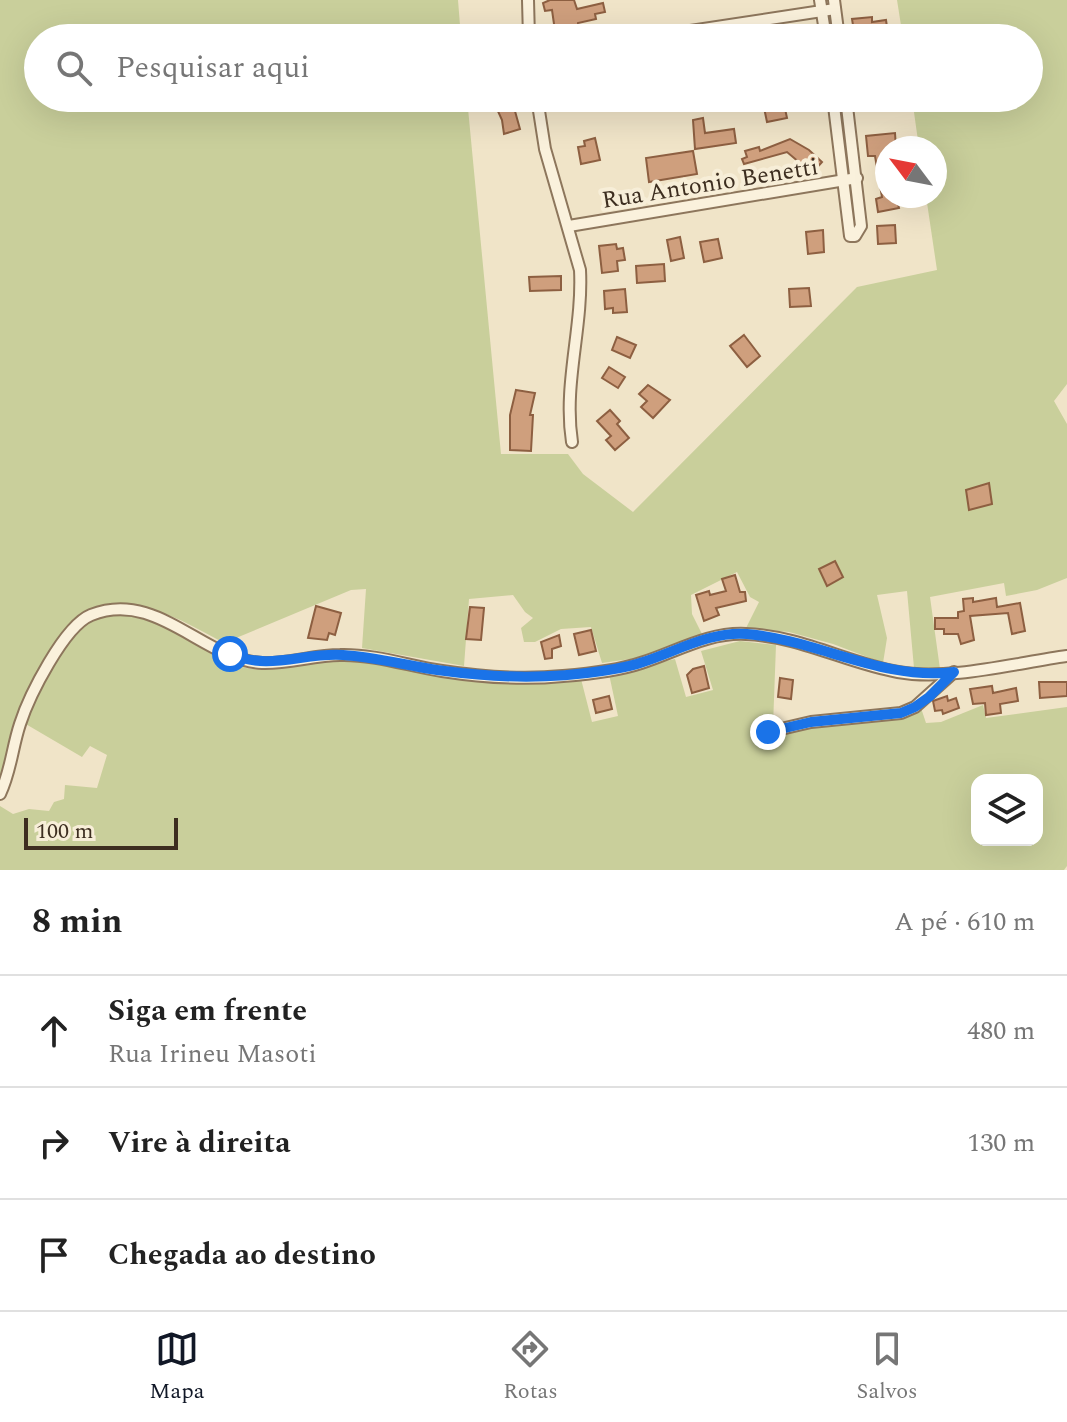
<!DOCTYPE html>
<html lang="pt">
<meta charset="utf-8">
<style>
:root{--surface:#fff;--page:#f6f6f6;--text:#222;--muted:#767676;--line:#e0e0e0;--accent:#111827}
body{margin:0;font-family:Spectral,serif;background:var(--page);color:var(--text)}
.controls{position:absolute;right:24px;bottom:24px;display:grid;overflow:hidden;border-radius:16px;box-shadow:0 8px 32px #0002}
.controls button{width:72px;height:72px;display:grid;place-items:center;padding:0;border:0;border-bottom:2px solid var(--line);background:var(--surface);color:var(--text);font:40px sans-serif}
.compass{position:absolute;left:875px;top:136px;width:72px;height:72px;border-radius:50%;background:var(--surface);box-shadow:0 8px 32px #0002;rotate:302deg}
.scale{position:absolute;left:24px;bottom:20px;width:154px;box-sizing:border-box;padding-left:8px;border:4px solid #3d2e20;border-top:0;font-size:22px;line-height:28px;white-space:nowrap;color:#3d2e20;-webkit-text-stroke:6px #f7eed8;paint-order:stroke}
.stop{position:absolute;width:24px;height:24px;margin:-18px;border:6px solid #1a73e8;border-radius:50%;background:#fff}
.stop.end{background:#1a73e8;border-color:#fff;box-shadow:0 2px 8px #0008}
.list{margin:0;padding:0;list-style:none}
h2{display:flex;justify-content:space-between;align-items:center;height:104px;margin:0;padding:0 32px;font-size:34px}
h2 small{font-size:26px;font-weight:400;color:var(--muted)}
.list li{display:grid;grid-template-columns:52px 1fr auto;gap:24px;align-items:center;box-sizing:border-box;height:112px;padding:0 32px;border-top:2px solid var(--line)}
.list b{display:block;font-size:30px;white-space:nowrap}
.list p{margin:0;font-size:26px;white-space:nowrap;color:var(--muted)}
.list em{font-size:26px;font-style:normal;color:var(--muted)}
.icon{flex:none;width:44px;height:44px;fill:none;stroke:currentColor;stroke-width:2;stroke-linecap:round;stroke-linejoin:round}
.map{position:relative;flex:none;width:1067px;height:870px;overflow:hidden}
.search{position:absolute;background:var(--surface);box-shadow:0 8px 32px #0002;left:24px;right:24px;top:24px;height:88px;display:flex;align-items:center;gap:20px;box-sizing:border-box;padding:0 28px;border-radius:44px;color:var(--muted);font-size:30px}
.sheet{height:440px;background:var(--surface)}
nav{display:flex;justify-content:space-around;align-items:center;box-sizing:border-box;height:112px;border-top:2px solid var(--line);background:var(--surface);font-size:22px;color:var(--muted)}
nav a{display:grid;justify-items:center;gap:4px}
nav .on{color:var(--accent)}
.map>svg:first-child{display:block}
</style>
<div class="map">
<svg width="1067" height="870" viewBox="0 0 1067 870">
<rect width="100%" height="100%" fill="#f0e4c8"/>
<g fill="#c9cf9b" fill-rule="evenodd">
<path d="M0 0H458L461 38H38V98H467L501 454H568L583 474 633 512 857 287 937 270 926 196H935V148H919L912 98H1029V38H903L897 0H1067V384L1054 401 1067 424V578L1037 590 1006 596 1004 583 930 597 940 669 914 668 907 591 877 595 887 638 883 663 833 644 789 632 746 628 759 602 750 597 737 572 691 595 692 614 702 634 637 658 602 663 591 627 561 629 535 642H524L521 628 533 618 525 612 513 595 469 599 464 666 362 648 366 589 351 590 224 643C190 625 150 600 109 605 46 612 15 733 0 784Z"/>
<path d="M111 615C148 615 176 631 208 649 220 656 232 665 246 668 276 674 308 661 337 660 378 659 419 674 459 679 500 684 540 683 581 679L592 722 618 716 609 674 675 659 686 697 713 690 701 651 740 641 776 645 773 726 765 728 767 736 921 708 926 723 941 722 983 705 986 718 1067 707V866L1064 870H0V806L13 814 29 809 49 811 54 802 64 799 65 785 97 788 107 755 90 746 82 757 24 723C35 699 60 640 81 624 89 618 101 617 111 615ZM977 780H1037V840H977Z"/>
</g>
<g fill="#cf9f7d" stroke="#8d5f41" stroke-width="2">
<path d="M550 0H574L577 9 603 3 605 12 595 14 596 19 578 23V27L555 31 552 10 545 11 543 3Z"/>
<path d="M872 17V22L886 20 888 34 855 38 852 19Z"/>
<path d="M802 27 804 38H770V33Z"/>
<path d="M492 98H526L513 104 520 129 504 134 502 120Z"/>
<path d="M762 98H779L780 105 784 104 787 118 767 122Z"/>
<path d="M703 118 705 133 734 129 736 143 695 149 693 120Z"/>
<path d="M895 133 896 148H887V196H896L899 208 878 212 876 199 882 197 875 156H868L866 136Z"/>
<path d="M595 138 600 160 581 164 578 147 585 146 584 141Z"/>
<path d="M790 139 809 150 822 162 812 173 787 152 744 164 742 159 747 157 745 151 759 147 760 151Z"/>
<path d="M693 151 697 174 649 182 646 158Z"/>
<path d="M895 225 896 243 878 244 877 226Z"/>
<path d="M823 230 824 252 808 254 806 232Z"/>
<path d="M680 237 684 258 671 261 667 240Z"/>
<path d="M718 239 722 258 704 262 700 242Z"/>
<path d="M616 244 617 249 623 248 625 260 617 261 618 271 602 273 599 246Z"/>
<path d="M664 264 665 281 637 283 636 266Z"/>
<path d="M561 276V290L530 291 529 277Z"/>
<path d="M809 288 811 306 790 307 789 289Z"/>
<path d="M625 289 627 312 613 313V308L605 309 604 291Z"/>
<path d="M744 335 760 356 747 367 730 346Z"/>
<path d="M617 337 636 345 630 358 612 350Z"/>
<path d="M609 367 625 377 618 388 602 378Z"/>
<path d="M648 385 670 400 653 418 641 407 647 401 639 394Z"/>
<path d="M516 390 535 393 530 415H533L531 451 510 450V415Z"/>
<path d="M610 410 620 421 617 424 629 438 615 450 606 440 611 436 597 421Z"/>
<path d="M989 483 992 504 969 510 966 490Z"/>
<path d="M835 561 843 577 827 586 819 569Z"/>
<path d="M735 575 740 592H745L746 601 716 608 719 615 704 621 696 595 709 591 710 595 726 591 722 579Z"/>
<path d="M973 598V602L996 598 997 607 1020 603 1025 631 1012 634 1008 613 970 616 974 640 961 644 958 634H944V629H935V618H958V612L964 611 963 599Z"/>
<path d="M316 606 341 613 335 635 329 633 327 640 308 638Z"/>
<path d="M470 607 484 608 481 640 466 639Z"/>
<path d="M591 630 596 651 579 655 574 634Z"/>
<path d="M559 635 561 646 552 649V658L545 659 541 642Z"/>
<path d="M704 666 709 688 692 693 687 675 693 669Z"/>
<path d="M780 678 793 680 791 699 778 697Z"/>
<path d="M1039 682H1067V696L1040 698Z"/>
<path d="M992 686 993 693 1016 688 1018 701 1000 704 1001 713 986 715 985 703 973 704 970 689Z"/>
<path d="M609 696 612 709 596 713 593 700Z"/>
<path d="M947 696 948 701 956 698 959 708 943 714 942 710 935 711 933 701Z"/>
</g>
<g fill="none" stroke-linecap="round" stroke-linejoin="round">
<defs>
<g id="minor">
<path d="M528 0 529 38"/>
<path d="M820 0 826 38"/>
<path d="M834 0 839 38"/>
<path d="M644 38 835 9"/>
<path d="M537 98 545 149 580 270C583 328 563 384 572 442"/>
<path d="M833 98 850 236H855L861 226 846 98"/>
<path d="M569 226 857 178"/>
<path d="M768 732 811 722 901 713 915 707 954 672"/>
<path d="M0 794C11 771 12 748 20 724 29 696 64 626 91 615 157 589 203 660 262 663 288 664 314 655 340 655 374 654 409 666 442 671 481 677 524 680 563 676 589 674 617 671 641 663 676 652 708 632 746 634 800 636 847 663 898 672 948 681 1016 663 1067 656"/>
</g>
</defs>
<use href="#minor" stroke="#8d765c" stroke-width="14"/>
<use href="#minor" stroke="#faf1dc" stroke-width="10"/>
</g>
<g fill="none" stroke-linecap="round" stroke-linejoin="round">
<path stroke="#1a73e8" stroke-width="10" d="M230 654C270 671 304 652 343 655 378 657 411 667 445 671 497 678 550 679 602 671 615 669 630 667 643 662 677 651 711 631 747 634 818 640 881 681 954 672L929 697 915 707 901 713 811 722 768 732"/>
</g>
<g text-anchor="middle" stroke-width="8" stroke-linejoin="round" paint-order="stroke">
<g font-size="24" fill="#3d2e20" stroke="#f7eed8">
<text transform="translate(710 183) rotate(-9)" y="8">Rua Antonio Benetti</text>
</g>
</g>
</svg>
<div class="controls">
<button><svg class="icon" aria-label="layers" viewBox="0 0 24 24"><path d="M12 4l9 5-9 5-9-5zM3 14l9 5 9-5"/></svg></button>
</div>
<svg class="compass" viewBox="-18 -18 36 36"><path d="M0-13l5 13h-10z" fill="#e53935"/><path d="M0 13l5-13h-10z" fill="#767676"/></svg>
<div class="scale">100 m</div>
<div class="stop" style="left:230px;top:654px"></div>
<div class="stop end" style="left:768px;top:732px"></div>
<div class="search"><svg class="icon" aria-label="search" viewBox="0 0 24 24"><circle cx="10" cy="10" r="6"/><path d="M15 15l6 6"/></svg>Pesquisar aqui</div>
</div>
<section class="sheet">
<h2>8 min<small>A pé · 610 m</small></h2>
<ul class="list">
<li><svg class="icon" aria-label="ahead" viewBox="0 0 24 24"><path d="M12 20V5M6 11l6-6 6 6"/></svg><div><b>Siga em frente</b><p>Rua Irineu Masoti</p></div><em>480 m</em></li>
<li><svg class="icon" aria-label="right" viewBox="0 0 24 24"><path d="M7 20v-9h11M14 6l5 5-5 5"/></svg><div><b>Vire à direita</b></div><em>130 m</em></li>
<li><svg class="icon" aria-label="arrive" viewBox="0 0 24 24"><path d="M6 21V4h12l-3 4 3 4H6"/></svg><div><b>Chegada ao destino</b></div></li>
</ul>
</section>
<nav>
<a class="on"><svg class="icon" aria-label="map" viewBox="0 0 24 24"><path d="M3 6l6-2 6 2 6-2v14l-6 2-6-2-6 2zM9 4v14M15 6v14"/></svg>Mapa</a>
<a><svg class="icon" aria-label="directions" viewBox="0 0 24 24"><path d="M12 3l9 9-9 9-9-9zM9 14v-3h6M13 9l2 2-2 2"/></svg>Rotas</a>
<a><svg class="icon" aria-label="saved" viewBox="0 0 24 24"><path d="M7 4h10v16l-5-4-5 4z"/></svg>Salvos</a>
</nav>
